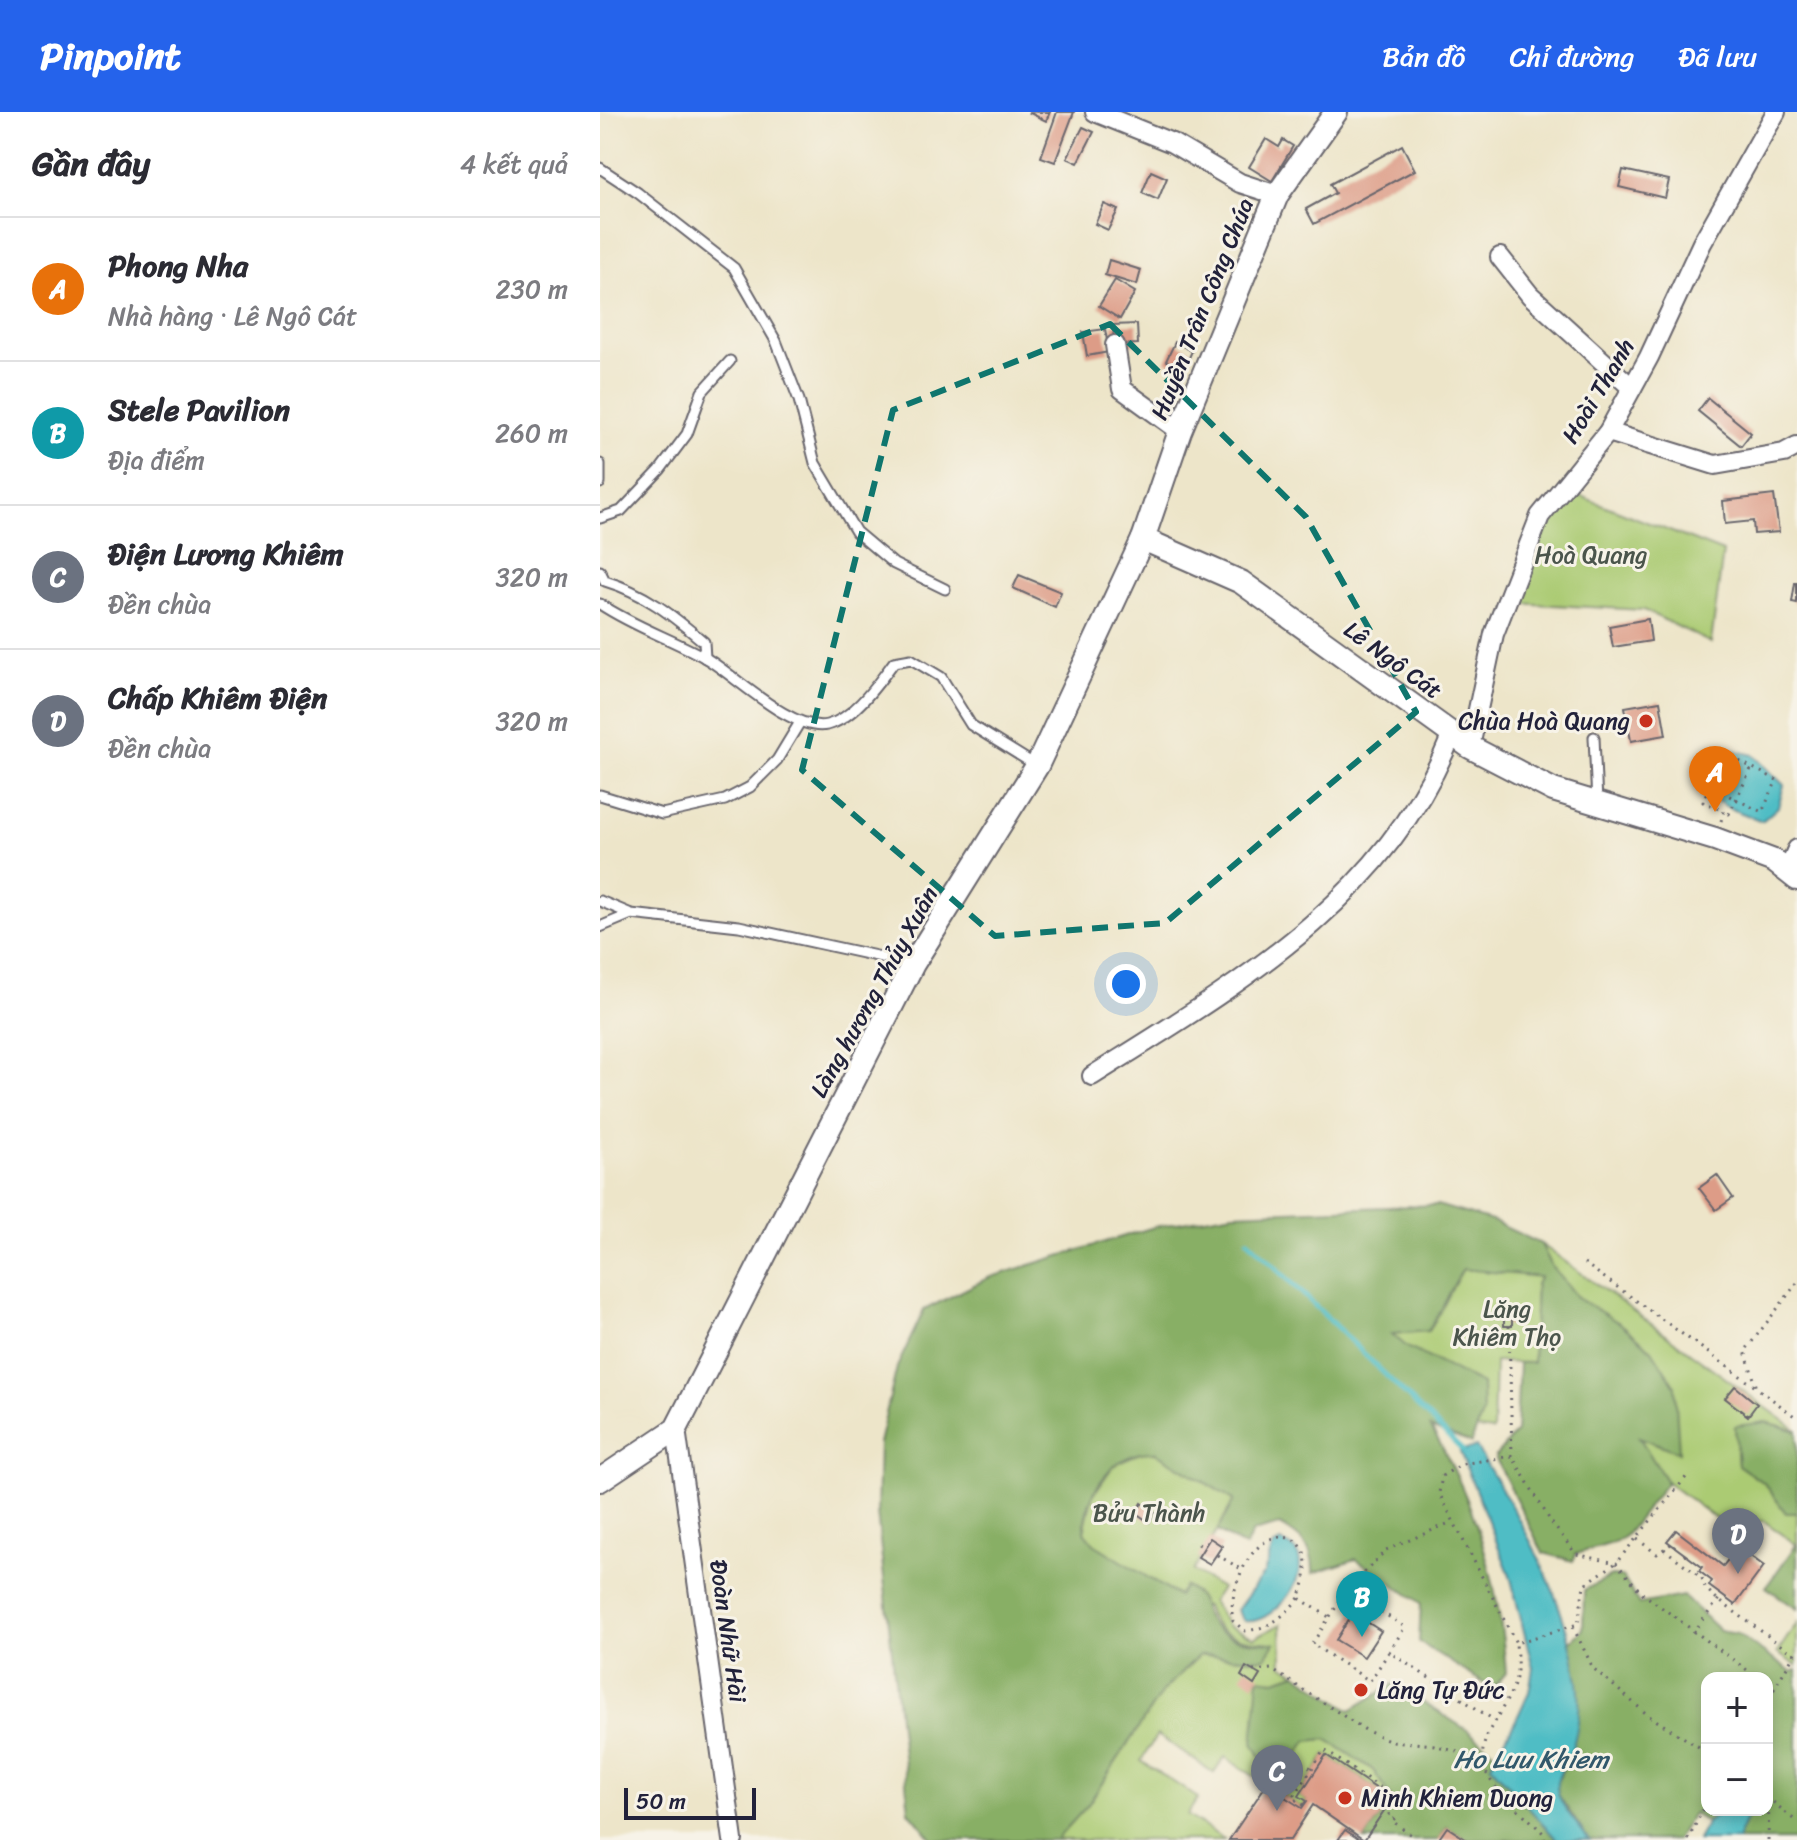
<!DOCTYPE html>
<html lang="vi">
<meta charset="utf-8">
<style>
:root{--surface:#fff;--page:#f7f7f7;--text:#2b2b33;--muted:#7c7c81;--line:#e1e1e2;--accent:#2563eb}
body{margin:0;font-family:Sriracha,sans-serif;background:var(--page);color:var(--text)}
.controls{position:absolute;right:24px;bottom:24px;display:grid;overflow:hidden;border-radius:16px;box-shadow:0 4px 12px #0003}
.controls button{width:72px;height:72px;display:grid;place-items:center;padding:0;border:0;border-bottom:2px solid var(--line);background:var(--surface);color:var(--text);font:40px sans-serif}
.scale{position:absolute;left:24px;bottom:20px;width:132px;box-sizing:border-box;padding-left:8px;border:4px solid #22223b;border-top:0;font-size:22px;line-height:28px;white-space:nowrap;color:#22223b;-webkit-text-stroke:6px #f7f3e8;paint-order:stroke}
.you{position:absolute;left:526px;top:872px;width:28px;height:28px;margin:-20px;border:6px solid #fff;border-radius:50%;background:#1a73e8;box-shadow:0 0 0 12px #1a73e833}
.badge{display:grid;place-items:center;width:52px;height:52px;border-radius:50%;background:var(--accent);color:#fff;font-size:26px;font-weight:700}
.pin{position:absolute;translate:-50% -66px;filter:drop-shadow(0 2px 4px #0008)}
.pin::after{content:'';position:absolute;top:42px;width:28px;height:24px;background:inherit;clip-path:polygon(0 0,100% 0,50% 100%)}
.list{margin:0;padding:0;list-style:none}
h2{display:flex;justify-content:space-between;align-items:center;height:104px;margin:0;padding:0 32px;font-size:34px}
h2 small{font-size:26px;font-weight:400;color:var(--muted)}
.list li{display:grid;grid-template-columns:52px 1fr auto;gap:24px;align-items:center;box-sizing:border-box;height:144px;padding:0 32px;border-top:2px solid var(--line)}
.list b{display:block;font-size:30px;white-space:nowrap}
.list p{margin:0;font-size:26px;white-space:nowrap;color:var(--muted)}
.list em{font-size:26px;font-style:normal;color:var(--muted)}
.map{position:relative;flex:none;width:1197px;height:1728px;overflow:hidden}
header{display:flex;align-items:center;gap:48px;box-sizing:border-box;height:112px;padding:0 40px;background:var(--accent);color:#fff}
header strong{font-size:38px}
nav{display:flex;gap:44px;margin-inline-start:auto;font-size:28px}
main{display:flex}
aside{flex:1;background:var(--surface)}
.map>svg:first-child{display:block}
</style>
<header>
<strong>Pinpoint</strong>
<nav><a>Bản đồ</a><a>Chỉ đường</a><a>Đã lưu</a></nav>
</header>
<main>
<aside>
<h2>Gần đây<small>4 kết quả</small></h2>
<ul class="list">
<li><span class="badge" style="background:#e8710a">A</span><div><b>Phong Nha</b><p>Nhà hàng · Lê Ngô Cát</p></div><em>230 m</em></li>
<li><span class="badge" style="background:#0f9aa8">B</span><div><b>Stele Pavilion</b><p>Địa điểm</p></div><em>260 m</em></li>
<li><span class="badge" style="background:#6b7280">C</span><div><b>Điện Lương Khiêm</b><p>Đền chùa</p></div><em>320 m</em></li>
<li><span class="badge" style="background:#6b7280">D</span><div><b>Chấp Khiêm Điện</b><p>Đền chùa</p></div><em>320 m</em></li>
</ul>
</aside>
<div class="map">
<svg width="1197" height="1728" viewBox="0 0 1197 1728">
<rect width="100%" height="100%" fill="#f7f3e8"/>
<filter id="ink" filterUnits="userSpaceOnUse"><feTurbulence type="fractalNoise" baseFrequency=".0125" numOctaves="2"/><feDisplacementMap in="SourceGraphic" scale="16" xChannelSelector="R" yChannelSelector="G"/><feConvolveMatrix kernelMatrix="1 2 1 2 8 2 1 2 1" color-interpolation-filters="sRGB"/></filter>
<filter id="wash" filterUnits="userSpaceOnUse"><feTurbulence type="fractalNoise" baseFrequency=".006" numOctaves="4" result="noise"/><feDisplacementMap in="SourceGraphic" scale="32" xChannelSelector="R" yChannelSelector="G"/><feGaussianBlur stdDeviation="1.8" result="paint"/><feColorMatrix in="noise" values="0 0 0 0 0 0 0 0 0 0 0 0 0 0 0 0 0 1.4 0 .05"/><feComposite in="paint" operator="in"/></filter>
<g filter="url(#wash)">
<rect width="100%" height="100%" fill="#ede5c9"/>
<g fill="#abcb73" stroke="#667657" stroke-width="2">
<path d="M970 380 1123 440 1111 531 1044 498 916 491 939 420Z"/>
<path d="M941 1132 1197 1318 1166 1310 1135 1315 1138 1353 1165 1372 1186 1401H1197V1433L1164 1409 1124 1413 1067 1370 1038 1325 1078 1340 1052 1238 1021 1212 979 1187 952 1155Z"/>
<path d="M863 1157 941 1164 936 1172 933 1251 895 1250 893 1319 876 1317 883 1300 791 1222 828 1219C844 1197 849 1179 863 1157Z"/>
<path d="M546 1339 555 1340 635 1389 593 1459 621 1476 612 1489 628 1514 654 1526 681 1512 682 1552 696 1561 676 1568 659 1567 657 1598 683 1665 707 1628 726 1627 773 1658 792 1687 726 1643 699 1684 707 1689 702 1696 625 1645 614 1661 557 1623 541 1649 598 1686 587 1703 625 1728H456L487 1694 562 1580 600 1543C622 1542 642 1549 665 1546L674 1532C645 1527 615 1529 606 1494L578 1484 493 1432 484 1420 492 1385 515 1351Z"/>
<path d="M1197 1511V1554L1177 1541Z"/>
</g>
<g fill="#88af65" stroke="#556850" stroke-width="2">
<path d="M837 1093 892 1109 941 1132 952 1155 979 1187 1021 1212 1052 1238 1075 1274 1079 1340 1039 1325 1067 1370 1026 1423 1016 1430 976 1442 973 1449 943 1441 895 1345 916 1320 919 1251H933L936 1172 940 1165 863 1157C848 1180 845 1196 828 1219L792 1222 807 1235 882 1272 883 1300 871 1331 831 1316C876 1389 900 1475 906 1561L893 1577 819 1530 821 1491 756 1447 713 1461C714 1435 701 1425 680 1413L653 1420 645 1435 617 1419 634 1388 555 1340C513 1338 485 1382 484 1420L494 1432 578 1484 584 1474C606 1485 598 1492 609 1509 624 1530 652 1530 675 1531L665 1546C642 1549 622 1542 599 1543L562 1580 487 1694 456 1728H333L309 1699 277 1401 279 1331 297 1255 324 1198 388 1166 554 1115 633 1101Z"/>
<path d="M1166 1310 1197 1319V1401H1186L1165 1372 1138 1353 1135 1314Z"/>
<path d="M1196 1433H1197V1497L1166 1475Z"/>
<path d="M1011 1464 1023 1465 1039 1492 1083 1484 1120 1519 1137 1522 1191 1560 1197 1558V1728H1137L1150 1698H1167V1566H1107V1698H1122L1107 1711 1093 1701 1076 1728H989L959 1684 956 1672 973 1634 978 1571 969 1531 983 1517 984 1478Z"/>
<path d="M696 1561 751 1598 794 1572 867 1618 895 1641 891 1653 957 1728H867L847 1715 838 1728H764L792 1687 773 1658 726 1627 707 1629 683 1665 668 1659 653 1631 659 1566 676 1568Z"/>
</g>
<g fill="#4fbdc5" stroke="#387080" stroke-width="2">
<path d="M1118 634 1153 643 1184 673 1178 695 1162 709 1129 696 1101 679 1105 654Z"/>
<path d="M876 1335C922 1409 965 1482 978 1570 981 1591 979 1616 972 1636 968 1648 955 1664 957 1676 959 1694 979 1713 989 1728H957L891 1653 917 1606 929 1580 933 1556 910 1463 860 1340Z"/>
<path d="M680 1430C728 1442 678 1515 644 1509L637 1498 664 1461 673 1434Z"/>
<path d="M1122 1698H1150L1137 1728H1098L1107 1711Z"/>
</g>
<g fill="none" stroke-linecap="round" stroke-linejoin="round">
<path stroke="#4fbdc5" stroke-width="5" d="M648 1128 863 1339"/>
</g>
<g id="blocks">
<g fill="#dd9c87">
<path d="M428 0H450L446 9Z"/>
<path d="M457 0H474L455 50 441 45Z"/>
<path d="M483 15 494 20 478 51 467 46Z"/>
<path d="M666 27 679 35 683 28 693 34 672 69 649 55Z"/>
<path d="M802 33 815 58 714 112 706 97 735 81 730 72Z"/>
<path d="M1023 58 1069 68 1065 86 1019 75Z"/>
<path d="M551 59 567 66 558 88 542 81Z"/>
<path d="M504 92 518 98 508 118 495 112Z"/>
<path d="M509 148 541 158 537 173 505 163Z"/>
<path d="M515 168 535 180 520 207 499 194Z"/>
<path d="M537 212 538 232 514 233 513 213Z"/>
<path d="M505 217 509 240 487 244 483 220Z"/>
<path d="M575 230 592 239 584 257 566 249Z"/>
<path d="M1108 286 1151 321 1141 334 1098 299Z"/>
<path d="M1174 383 1179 420 1154 422 1153 409 1125 412 1123 389Z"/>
<path d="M419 463 461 480 455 495 413 476Z"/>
<path d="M1195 471H1197V491L1192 490Z"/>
<path d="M1048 507 1051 529 1013 535 1009 514Z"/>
<path d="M1060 589 1066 623 1031 629 1025 595Z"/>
<path d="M1117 1063 1133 1086 1116 1098 1099 1076Z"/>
<path d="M904 1199 912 1200V1214H904Z"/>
<path d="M1135 1274 1157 1292 1148 1304 1125 1286Z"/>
<path d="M542 1391 555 1400 549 1410 536 1401Z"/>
<path d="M1076 1418 1123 1454 1138 1435 1164 1454 1135 1493 1109 1474 1112 1469 1099 1459 1102 1455 1067 1429Z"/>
<path d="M610 1426 622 1434 610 1452 598 1445Z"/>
<path d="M753 1501 781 1519 764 1545 736 1528Z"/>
<path d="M646 1555 660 1563 654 1573 641 1564Z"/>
<path d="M726 1643 792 1687 764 1728 713 1693 690 1728H629L666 1673 702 1696 707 1689 699 1684Z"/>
<path d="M847 1715 867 1728H838Z"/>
<path d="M745 1718 760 1728H738Z"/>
</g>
</g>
</g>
<g filter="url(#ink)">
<use href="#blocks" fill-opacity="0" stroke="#69666d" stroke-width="2"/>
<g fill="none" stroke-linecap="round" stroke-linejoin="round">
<defs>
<g id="service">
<path d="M0 56 38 81 134 156 176 229 199 288 215 351 256 420 294 452 345 477"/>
<path d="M0 352V371"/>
<path d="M0 406 21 399 60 358 87 322 102 280 130 249"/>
<path d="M0 459 5 469C45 481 72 503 104 530L105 546"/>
<path d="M0 492C33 514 69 526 104 545 134 562 192 621 227 613 254 607 278 571 294 550L311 547 341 565 371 613 437 654"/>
<path d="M994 625 997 691"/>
<path d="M0 683 62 702 125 688 150 675 177 648 200 610"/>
<path d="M0 789 31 802 139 814 313 852"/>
<path d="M0 815 31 802"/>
</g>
<g id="minor">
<path d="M495 0 572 31 640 71 677 83"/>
<path d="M900 145 930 183 1032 276"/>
<path d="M515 233 522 277 580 319"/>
<path d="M1008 320 1115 353 1184 341 1197 334"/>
<path d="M870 635 894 522 940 404 1008 320 1049 245 1102 131 1176 0"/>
<path d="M1187 760 1197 737"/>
<path d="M492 964C635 874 787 787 852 622"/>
<path d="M76 1317 133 1728"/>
</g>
<g id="tertiary">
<path d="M543 427 641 470 870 635 953 678 1115 727 1174 749 1197 767"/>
<path d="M0 1368 76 1317 313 852 437 654 543 427 580 319 677 83 736 0"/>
</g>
</defs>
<use href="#service" stroke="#69666d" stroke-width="13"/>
<use href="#minor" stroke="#69666d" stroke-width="22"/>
<use href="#tertiary" stroke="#69666d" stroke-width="26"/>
<g stroke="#69666d" stroke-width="3" stroke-dasharray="2 6" stroke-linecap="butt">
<path d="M1125 642 1177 668 1162 700 1109 674Z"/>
<path d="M1109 674 1103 690 1124 699"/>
<path d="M1121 709 1124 699 1129 702 1152 655"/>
<path d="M984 1151 1157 1276"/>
<path d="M1197 1171 1145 1239 1157 1276 1197 1306"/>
<path d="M909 1214 912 1344 951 1410 976 1442 1016 1451 1042 1481 1158 1566"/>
<path d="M912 1344 862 1352 842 1364 839 1381 916 1531"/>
<path d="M1037 1427 1057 1442 1071 1432"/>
<path d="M598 1432 604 1435"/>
<path d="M1064 1437 1102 1466 1105 1476 1118 1488 1193 1542"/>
<path d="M617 1443 643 1458"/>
<path d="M747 1478 786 1438 852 1410"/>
<path d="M699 1486C683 1505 671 1516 645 1519L633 1509C627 1484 648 1425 681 1425 715 1426 707 1467 699 1486L729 1505"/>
<path d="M973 1515 993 1556 1049 1604 1107 1640"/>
<path d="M1093 1521 1122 1483"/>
<path d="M789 1540 805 1515 747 1478 712 1532 770 1569 789 1540 894 1608"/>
<path d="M653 1559 671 1557 767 1619 792 1629 834 1633 881 1647"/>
<path d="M1167 1572 1174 1577 1167 1585"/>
<path d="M1174 1577 1197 1537"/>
<path d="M696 1645 712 1657"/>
<path d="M1167 1685 1197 1710"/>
<path d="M704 1693 693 1686 724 1638 798 1687 789 1702 795 1706 792 1709 810 1722 811 1728"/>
<path d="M945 1728 943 1721C928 1705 908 1690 894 1673 864 1635 901 1608 914 1573 919 1559 917 1546 916 1531L978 1512 984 1473 1016 1451 1087 1364"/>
<path d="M1088 1728 1107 1689"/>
<path d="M1168 1728 1169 1687"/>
</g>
<use href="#service" stroke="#fff" stroke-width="9"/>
<use href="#minor" stroke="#fff" stroke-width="18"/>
<use href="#tertiary" stroke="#fff" stroke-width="22"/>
</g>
</g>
<path fill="none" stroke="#0f766e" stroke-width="6" stroke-dasharray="16 10" stroke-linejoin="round" d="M510 212 706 405 816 600 565 811 395 824 202 658 293 298Z"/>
<g fill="#c8321e" stroke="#f7f3e8" stroke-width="3">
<circle cx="1046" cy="609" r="8"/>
<circle cx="761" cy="1578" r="8"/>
<circle cx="745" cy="1686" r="8"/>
</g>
<g text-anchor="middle" stroke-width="6" stroke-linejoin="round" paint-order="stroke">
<g font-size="24" fill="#22223b" stroke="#f7f3e8">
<text transform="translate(602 197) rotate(-68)" y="8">Huyền Trân Công Chúa</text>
<text transform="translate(998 279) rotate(-59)" y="8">Hoài Thanh</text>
<text transform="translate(793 548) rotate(36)" y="8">Lê Ngô Cát</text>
<text transform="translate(274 880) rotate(-61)" y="8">Làng hương Thủy Xuân</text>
<text transform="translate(128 1519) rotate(82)" y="8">Đoàn Nhữ Hài</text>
</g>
<g font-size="24" fill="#4b554c" stroke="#f7f3e8">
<text x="991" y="451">Hoà Quang</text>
<text x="907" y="1205">Lăng<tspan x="907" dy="28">Khiêm Thọ</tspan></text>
<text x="549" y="1409">Bửu Thành</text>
</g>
<g font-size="24" fill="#22223b" stroke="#f7f3e8" text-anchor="start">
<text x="1030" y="617" text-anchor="end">Chùa Hoà Quang</text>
<text x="777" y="1586">Lăng Tự Đức</text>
<text x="761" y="1694">Minh Khiem Duong</text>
</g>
<g font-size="26" font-style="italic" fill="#32586b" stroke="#f7f3e8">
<text x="931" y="1656">Ho Luu Khiem</text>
</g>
</g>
</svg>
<div class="controls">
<button>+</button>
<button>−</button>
</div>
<div class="scale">50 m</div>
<div class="you"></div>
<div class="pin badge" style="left:1115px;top:700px;background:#e8710a">A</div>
<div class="pin badge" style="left:762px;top:1525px;background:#0f9aa8">B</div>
<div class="pin badge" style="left:677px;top:1699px;background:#6b7280">C</div>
<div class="pin badge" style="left:1138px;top:1462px;background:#6b7280">D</div>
</div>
</main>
